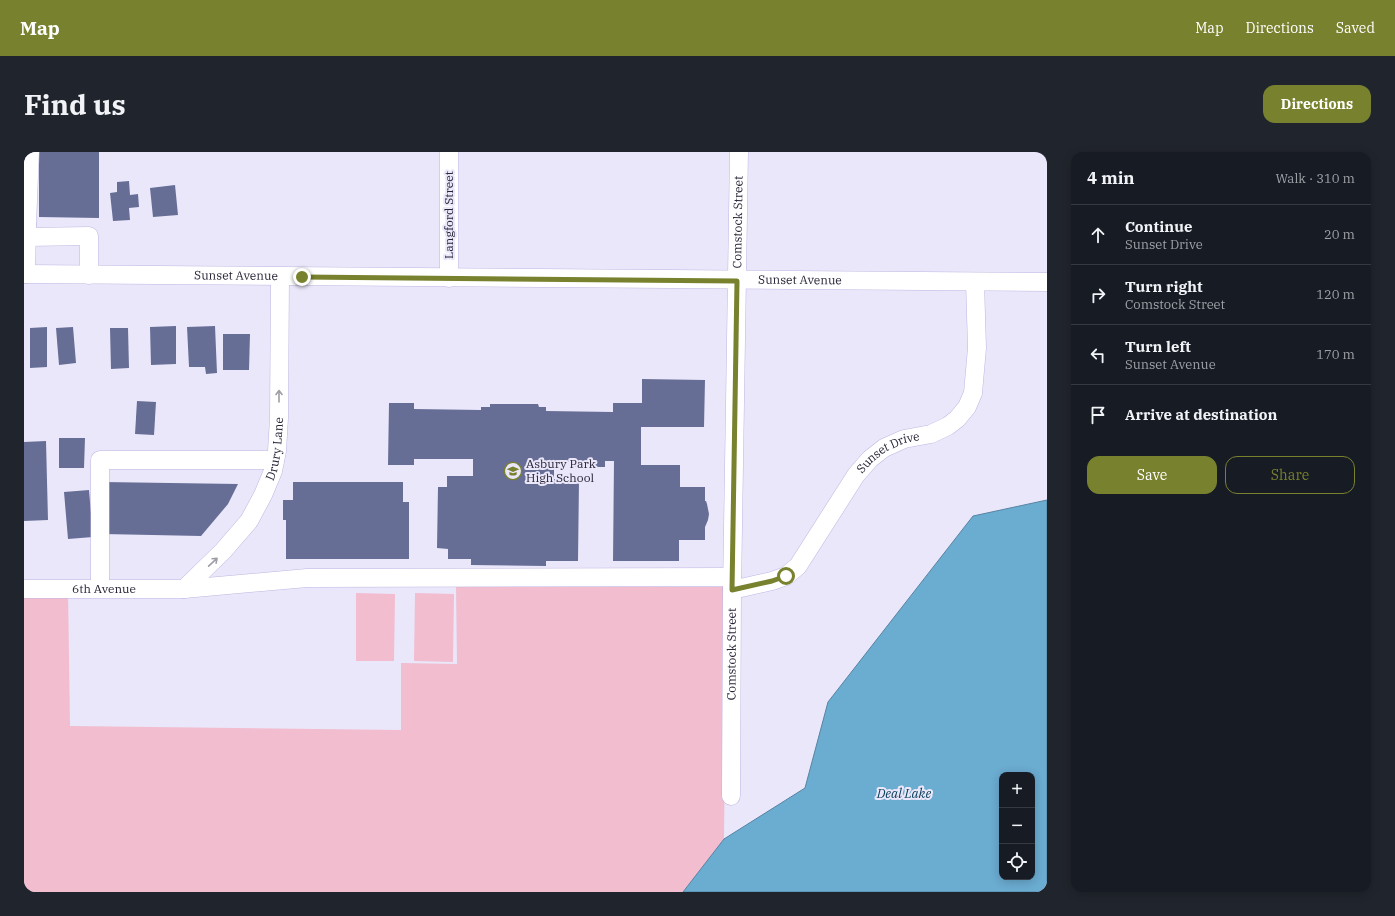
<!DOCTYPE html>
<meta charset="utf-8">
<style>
:root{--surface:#171b24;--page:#20242c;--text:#f1f3f6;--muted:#9ea1a6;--line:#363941;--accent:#78812d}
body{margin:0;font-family:"IBM Plex Serif",serif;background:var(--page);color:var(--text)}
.controls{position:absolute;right:12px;bottom:12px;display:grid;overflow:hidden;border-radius:8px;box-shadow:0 2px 10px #0003}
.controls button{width:36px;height:36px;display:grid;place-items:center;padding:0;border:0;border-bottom:1px solid var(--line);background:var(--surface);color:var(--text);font:20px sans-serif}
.stop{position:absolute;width:12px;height:12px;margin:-9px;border:3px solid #78812d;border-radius:50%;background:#fff}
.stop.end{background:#78812d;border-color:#fff;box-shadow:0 1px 4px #0008}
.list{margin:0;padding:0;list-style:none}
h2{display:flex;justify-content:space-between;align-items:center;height:52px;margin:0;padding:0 16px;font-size:17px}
h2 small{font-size:13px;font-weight:400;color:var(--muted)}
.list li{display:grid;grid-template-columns:26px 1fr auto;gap:12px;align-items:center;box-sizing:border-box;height:60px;padding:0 16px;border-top:1px solid var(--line)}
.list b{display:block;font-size:15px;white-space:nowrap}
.list p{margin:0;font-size:13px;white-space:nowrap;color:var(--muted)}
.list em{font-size:13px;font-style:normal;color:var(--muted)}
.actions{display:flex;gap:8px;padding:12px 16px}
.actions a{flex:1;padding:9px 0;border:1px solid var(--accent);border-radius:12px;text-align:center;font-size:14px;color:var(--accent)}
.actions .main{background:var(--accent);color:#fff}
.icon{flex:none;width:22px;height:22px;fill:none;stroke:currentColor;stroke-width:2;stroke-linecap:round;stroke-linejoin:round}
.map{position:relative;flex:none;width:1023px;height:740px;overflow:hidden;border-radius:12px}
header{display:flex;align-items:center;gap:24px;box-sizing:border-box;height:56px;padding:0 20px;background:var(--accent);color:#fff}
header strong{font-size:19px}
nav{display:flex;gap:22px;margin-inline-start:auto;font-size:14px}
.intro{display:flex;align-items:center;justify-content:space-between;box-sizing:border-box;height:96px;padding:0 24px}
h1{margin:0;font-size:28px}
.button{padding:10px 18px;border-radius:12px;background:var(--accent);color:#fff;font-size:14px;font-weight:700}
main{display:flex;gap:24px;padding:0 24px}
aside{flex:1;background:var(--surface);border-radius:12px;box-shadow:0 2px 10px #0003}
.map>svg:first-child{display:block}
</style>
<header>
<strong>Map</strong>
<nav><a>Map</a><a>Directions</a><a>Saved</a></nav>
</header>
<div class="intro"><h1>Find us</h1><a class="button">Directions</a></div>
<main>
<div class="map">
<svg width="1023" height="740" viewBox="0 0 1023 740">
<rect width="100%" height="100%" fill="#ebe7fa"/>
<g fill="#f1bdcf">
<path d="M432 434 703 435 700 687 659 740H0V441L44 436 46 574 377 578V511L433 512Z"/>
<path d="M332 441 371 442 370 509H332Z"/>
<path d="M391 441 430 442 429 510 390 509Z"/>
</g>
<path fill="#6bacd1" stroke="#5784a3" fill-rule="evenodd" d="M1023 348V740H659L700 687 781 636 804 550 949 364ZM978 623H1008V725H978Z"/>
<g fill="#666e96">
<path d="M15 0H75V66L15 65Z"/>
<path d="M105 29 106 43 114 42 115 55 105 56 106 68 89 69 86 41 93 40V30Z"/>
<path d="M151 33 154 63 129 65 126 36Z"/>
<path d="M152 174V212L127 213 126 175Z"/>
<path d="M191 174 193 221 182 222 181 215H165L163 175Z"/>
<path d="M23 175V215L6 216V176Z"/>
<path d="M49 175 52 211 35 213 32 176Z"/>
<path d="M86 176H104L105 216 87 217Z"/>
<path d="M199 182H226L225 218H199Z"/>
<path d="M618 227 681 228 680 275H617V313H656V335H681V349H682L683 352 685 362 684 368 681 375V388H655V409H589L590 309H581V315H546V310H530V327L555 328 554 409H522V414L447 413V407H424V397L413 396 414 335H423V324H449V307H390V313H364L365 251H390V257L457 258V255H466V252H514L515 255H522V259L589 260V251H618Z"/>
<path d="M113 249 132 250 130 283 111 282Z"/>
<path d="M35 286H61L60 316H35Z"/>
<path d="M22 289 24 368 0 369V290Z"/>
<path d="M79 330 214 332 204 352 177 384 79 382Z"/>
<path d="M269 330H379V350H385V407H262V368H259V348H269Z"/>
<path d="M65 338 69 385 44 387 40 340Z"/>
</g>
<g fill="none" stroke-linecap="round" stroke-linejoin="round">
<defs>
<g id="minor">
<path d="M425 0V126"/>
<path d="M3 73 6 0"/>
<path d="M3 85 65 84V123"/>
<path id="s1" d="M0 122 1023 130"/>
<path d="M2 122 3 73"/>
<path d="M76 436V308H251"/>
<path id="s2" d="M0 437H160L283 426 708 425"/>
<path id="s3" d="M160 437 199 399 225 369 239 343 249 319 253 299 255 266 256 125"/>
<path id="s4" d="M708 438 748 429 762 424 774 414 832 323 846 307 860 296 880 287 907 282 924 274 933 267 943 255 949 241 953 196 951 130"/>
<path id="s5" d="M707 644 708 438 715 0"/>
</g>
</defs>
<use href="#minor" stroke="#bfb5e2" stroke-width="19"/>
<use href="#minor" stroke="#fff" stroke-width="18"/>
</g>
<defs><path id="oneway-shaft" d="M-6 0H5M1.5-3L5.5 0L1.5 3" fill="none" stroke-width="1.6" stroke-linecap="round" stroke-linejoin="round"/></defs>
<g stroke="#9f9da5">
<use href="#oneway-shaft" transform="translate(255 244) rotate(-90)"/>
<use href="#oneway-shaft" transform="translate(189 410) rotate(-43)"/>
</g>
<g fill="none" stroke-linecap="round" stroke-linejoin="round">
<path stroke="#78812d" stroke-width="5" d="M278 125 713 129 708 438 748 429 762 424"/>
</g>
<defs>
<symbol id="school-ring" viewBox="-11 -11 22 22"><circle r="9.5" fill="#ebe7fa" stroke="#78812d" stroke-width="1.5"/><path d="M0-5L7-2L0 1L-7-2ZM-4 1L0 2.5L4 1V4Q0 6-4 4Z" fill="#78812d"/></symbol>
</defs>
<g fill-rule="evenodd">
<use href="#school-ring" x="479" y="309" width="20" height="20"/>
</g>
<g text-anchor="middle" stroke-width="4" stroke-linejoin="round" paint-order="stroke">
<g font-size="12" fill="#292537" stroke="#ebe7fa">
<text transform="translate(425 63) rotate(-90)" y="4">Langford Street</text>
<text dy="4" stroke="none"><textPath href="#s5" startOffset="574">Comstock Street</textPath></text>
<text dy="4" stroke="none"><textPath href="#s1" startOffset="212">Sunset Avenue</textPath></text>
<text dy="4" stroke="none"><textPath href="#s1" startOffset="776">Sunset Avenue</textPath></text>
<text dy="4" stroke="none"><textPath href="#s3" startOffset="172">Drury Lane</textPath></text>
<text dy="4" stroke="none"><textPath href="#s4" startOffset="220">Sunset Drive</textPath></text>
<text dy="4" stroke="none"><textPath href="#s2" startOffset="80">6th Avenue</textPath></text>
<text dy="4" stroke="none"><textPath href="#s5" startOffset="142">Comstock Street</textPath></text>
</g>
<g font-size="12" fill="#292537" stroke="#ebe7fa" text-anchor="start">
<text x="502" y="316">Asbury Park<tspan x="502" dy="14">High School</tspan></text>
</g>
<g font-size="13" font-style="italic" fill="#09405a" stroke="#ebe7fa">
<text x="880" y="646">Deal Lake</text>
</g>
</g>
</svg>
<div class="controls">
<button>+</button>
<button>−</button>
<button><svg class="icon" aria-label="locate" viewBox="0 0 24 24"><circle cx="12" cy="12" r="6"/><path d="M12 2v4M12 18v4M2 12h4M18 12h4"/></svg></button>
</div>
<div class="stop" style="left:762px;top:424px"></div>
<div class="stop end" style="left:278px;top:125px"></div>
</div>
<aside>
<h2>4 min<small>Walk · 310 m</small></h2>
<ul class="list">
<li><svg class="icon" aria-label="ahead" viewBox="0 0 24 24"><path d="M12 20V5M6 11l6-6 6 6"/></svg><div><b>Continue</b><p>Sunset Drive</p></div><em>20 m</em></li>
<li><svg class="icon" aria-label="right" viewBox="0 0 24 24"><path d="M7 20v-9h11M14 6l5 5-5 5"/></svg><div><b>Turn right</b><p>Comstock Street</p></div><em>120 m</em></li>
<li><svg class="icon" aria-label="left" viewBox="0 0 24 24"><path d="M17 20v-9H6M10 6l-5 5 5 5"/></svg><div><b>Turn left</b><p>Sunset Avenue</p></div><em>170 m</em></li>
<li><svg class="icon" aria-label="arrive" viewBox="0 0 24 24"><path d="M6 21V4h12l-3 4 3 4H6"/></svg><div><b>Arrive at destination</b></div></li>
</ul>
<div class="actions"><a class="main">Save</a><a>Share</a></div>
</aside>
</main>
